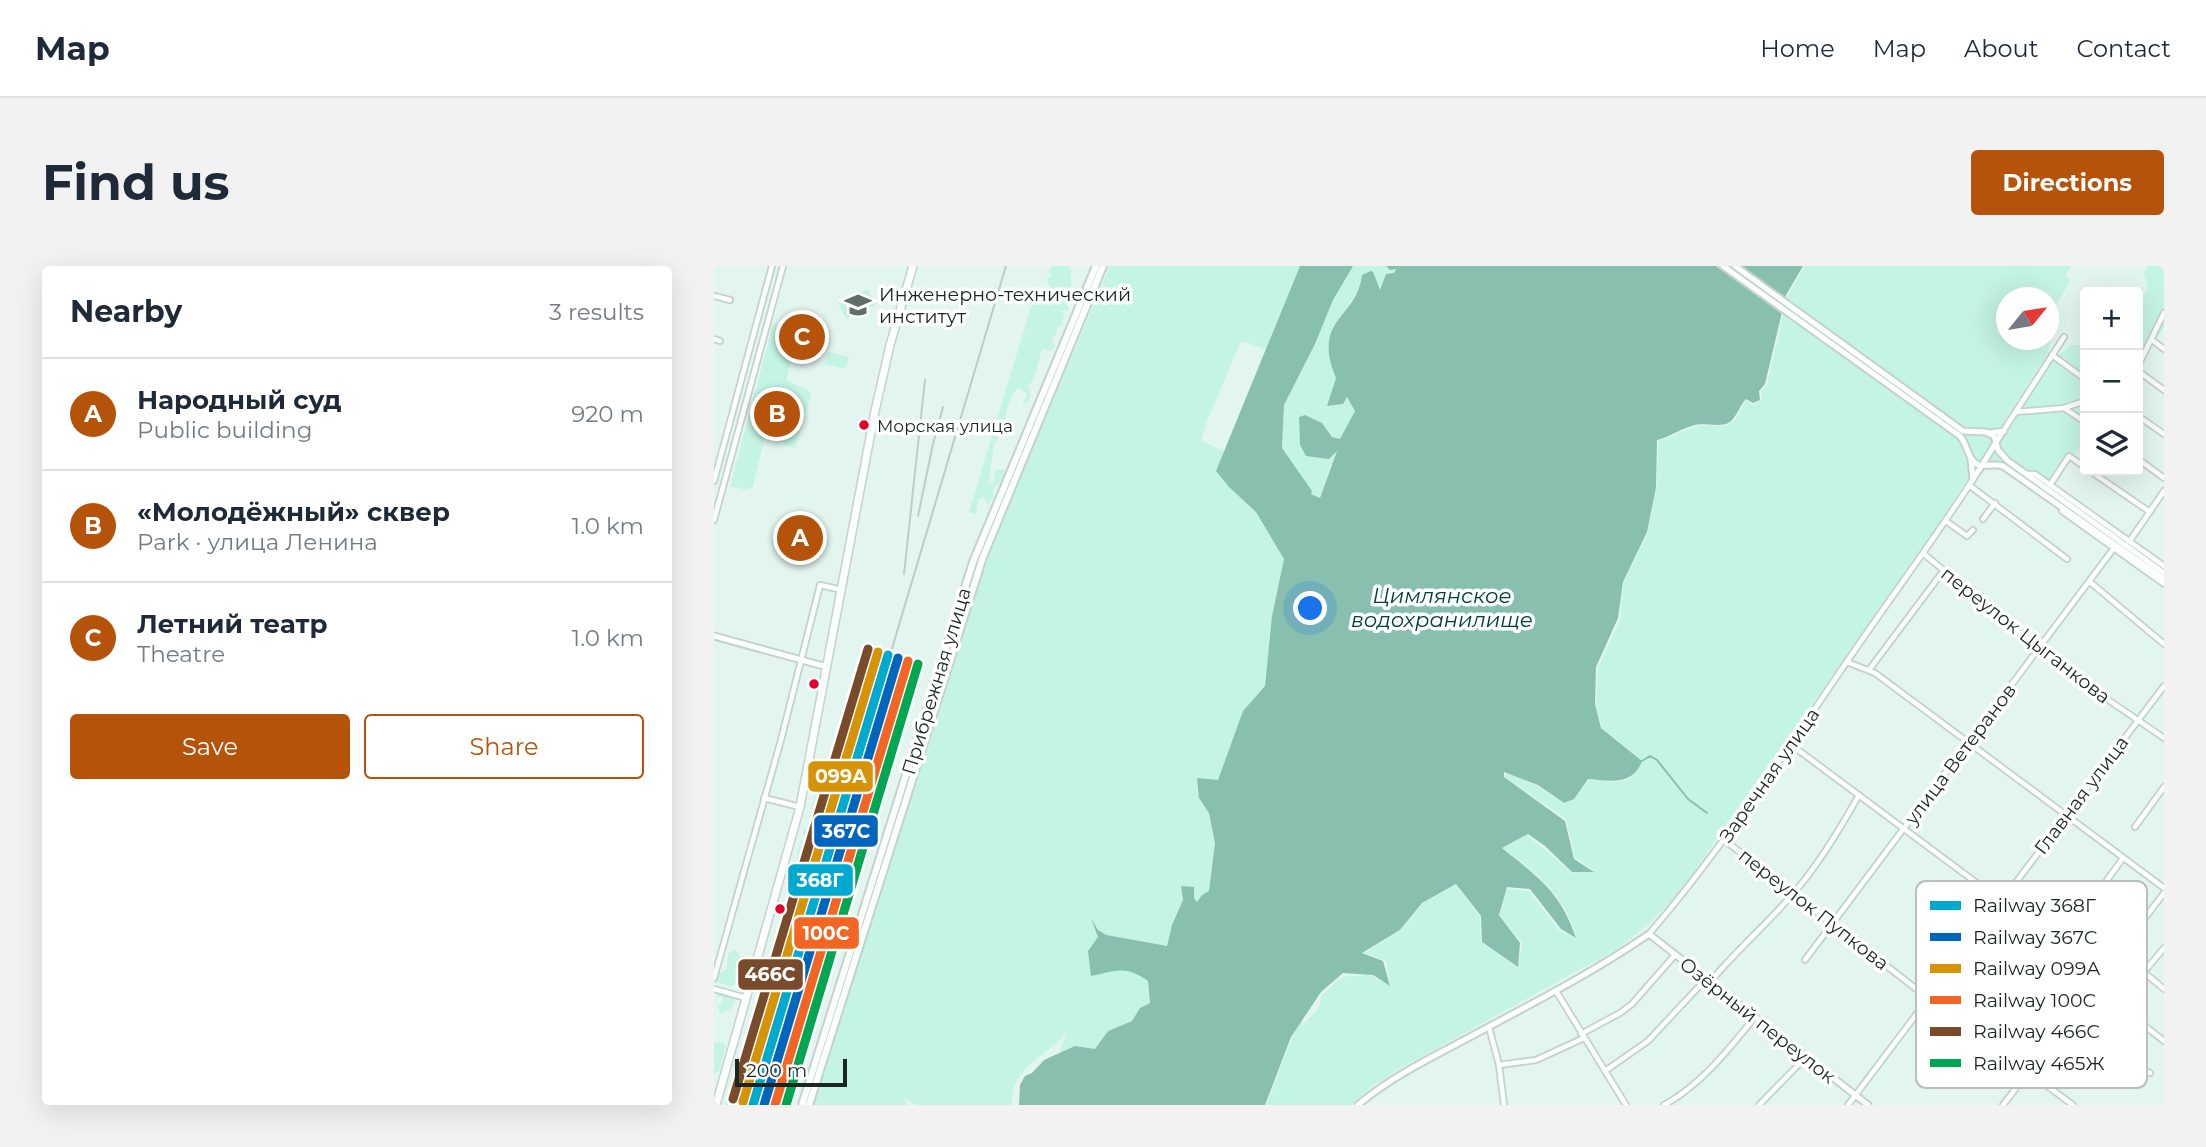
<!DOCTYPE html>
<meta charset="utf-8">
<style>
:root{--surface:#fff;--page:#f2f2f3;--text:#1f2937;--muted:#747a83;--line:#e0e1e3;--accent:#b45309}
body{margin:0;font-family:Montserrat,sans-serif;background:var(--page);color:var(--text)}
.controls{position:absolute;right:21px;top:21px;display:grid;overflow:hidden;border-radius:7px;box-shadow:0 7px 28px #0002}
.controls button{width:63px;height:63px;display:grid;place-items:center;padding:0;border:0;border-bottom:2px solid var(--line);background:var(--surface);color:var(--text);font:35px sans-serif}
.compass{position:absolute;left:1282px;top:21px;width:63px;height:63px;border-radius:50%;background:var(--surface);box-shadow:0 7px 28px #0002;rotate:60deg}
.scale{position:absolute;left:21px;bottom:18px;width:112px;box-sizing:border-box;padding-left:7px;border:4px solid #192622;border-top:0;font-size:19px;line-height:24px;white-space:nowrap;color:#192622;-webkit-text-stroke:5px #fff;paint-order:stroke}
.you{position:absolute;left:597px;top:343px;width:24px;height:24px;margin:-18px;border:5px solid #fff;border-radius:50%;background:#1a73e8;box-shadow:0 0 0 10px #1a73e833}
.badge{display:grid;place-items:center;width:46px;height:46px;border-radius:50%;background:var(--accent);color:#fff;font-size:23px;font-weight:700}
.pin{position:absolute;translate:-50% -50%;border:4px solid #fff;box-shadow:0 2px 7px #0006}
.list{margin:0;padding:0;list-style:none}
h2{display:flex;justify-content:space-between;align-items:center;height:91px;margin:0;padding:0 28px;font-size:30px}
h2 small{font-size:23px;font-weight:400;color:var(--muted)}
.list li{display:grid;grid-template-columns:46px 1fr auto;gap:21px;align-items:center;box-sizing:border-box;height:112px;padding:0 28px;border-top:2px solid var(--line)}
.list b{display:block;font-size:26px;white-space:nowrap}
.list p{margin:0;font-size:23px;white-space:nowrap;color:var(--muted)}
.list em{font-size:23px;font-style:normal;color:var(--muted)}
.actions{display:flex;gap:14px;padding:21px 28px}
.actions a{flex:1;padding:16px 0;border:2px solid var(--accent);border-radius:7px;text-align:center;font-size:24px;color:var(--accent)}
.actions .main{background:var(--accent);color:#fff}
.icon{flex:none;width:38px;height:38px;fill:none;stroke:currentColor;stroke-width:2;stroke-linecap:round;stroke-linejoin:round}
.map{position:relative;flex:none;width:1450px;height:839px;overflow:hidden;border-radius:7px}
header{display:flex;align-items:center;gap:42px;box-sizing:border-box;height:98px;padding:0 35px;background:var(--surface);border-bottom:2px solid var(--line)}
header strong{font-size:33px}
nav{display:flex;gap:38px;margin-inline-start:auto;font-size:24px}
.intro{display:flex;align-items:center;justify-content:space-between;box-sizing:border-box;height:168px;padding:0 42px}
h1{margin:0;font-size:49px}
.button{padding:18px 32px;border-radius:7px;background:var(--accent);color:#fff;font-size:24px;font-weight:700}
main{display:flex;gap:42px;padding:0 42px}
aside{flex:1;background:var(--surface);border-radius:7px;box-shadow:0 7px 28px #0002}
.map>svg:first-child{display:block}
</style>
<header>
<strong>Map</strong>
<nav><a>Home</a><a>Map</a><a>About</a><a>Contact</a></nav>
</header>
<div class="intro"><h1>Find us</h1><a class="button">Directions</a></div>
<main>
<aside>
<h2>Nearby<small>3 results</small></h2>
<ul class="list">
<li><span class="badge">A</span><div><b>Народный суд</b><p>Public building</p></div><em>920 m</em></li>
<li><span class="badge">B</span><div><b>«Молодёжный» сквер</b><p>Park · улица Ленина</p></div><em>1.0 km</em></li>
<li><span class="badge">C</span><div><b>Летний театр</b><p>Theatre</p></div><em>1.0 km</em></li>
</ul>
<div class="actions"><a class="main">Save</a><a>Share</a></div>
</aside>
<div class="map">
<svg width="1450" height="839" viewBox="0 0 1450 839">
<rect width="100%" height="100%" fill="#e2f5ee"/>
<g fill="#c4f4e4" fill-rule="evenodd">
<path d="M338 0H355L357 3V23L348 25 355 44H348L350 49 348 59 344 61 342 70H338L340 81 338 85 328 83 319 115 314 119C317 127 318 130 313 137L309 138 313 128 304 121C288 142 295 154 284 174L280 177 275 216 276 218 280 215 281 204H291C290 214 286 218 278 224L280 230 274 238 269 231 264 233 262 248 255 246 321 28 330 33 331 40 336 21 333 13 338 10 335 5Z"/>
<path d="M396 0H586L552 83 527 75 493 155 487 175 511 185 502 205 515 221 542 246 570 293 558 350 551 420 529 445 504 514 484 512 485 532 495 547 501 577 495 626 483 637 480 632 469 634 458 659 453 680C436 682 407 676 391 669 385 666 383 662 379 656L384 671 374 685 377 698 405 704 420 705 434 714 436 737 426 742 418 755 394 765 381 783C368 782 356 779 345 789L353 765C334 792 295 799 298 839H203L190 832 194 839H100L127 748 260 330 288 254Z"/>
<path d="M639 0H672L676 4 682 3 680 7 672 12 666 24 663 22 647 20C626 54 604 69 622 112L619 119 633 131 641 145 627 173 619 171 608 157 591 149 585 152 586 179 623 183 606 232 597 228V225L568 182 570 139 601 78 619 34Z"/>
<path d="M1091 0H1357L1351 9 1357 14 1337 47 1343 52 1333 89 1216 271 964 628 934 659 905 682 685 803 657 821 637 839H552L585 755 589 758C598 749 607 744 607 730L625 713 632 710H647L651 707 677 720 672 695 651 687 686 665 709 637 742 619 766 651 767 676 804 702 808 677 786 649 793 623 815 625 845 664 863 673C852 632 823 606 789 582L813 569 858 607 880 605 861 591 852 553 791 511 792 507 824 520 850 538C863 533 865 523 875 514 896 516 922 521 928 494L888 462 882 438 884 401 906 354 910 316 933 268 943 223 944 175C957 172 965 166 977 162 988 158 1001 160 1012 160L1022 153 1032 134 1039 139 1048 134 1047 125 1053 119 1073 31ZM1293 32H1335V74H1293Z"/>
<path d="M1434 0H1450V61L1424 99V37L1434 22 1430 6Z"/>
<path d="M154 23 162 39 132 53 124 37Z"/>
<path d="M59 58 93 67 90 77 82 76 72 114 97 126V130L81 182 72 180 70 176 51 171 38 223 34 221 33 224 16 220Z"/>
<path d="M1371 74V173L1330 232 1275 194 1339 93 1358 79H1368Z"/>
<path d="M114 86 135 91 132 103 111 98Z"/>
<path d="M116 490 118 493 112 520 114 522 107 534 98 569 89 571V565L94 560 101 529 105 527 100 525 107 508 106 504 114 499 115 495 111 493Z"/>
<path d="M114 526 121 527 123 534 116 540 119 543 116 549 108 554V558L103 565 107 567 104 570 99 571 109 534Z"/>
<path d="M90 573 95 577 99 575 98 590 102 589 106 592 102 599 89 607 81 605 84 582Z"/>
<path d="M21 684 27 691H35L33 697 25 700C21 714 25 726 5 716L2 718V710L13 703 14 688Z"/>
<path d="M67 700 72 703 68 709 70 713 62 739H59L57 734 55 735 51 747H54L55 753 50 751 48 755 53 766 49 769 42 763 33 764 32 763 41 762 45 758 53 733 51 729 66 711 65 706Z"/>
<path d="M4 726 23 733 16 743 6 748 4 740 9 735 8 731H3Z"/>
<path d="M33 769 42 772V779L28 826 24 833 25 839H12L16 815 27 787 35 786 37 779 35 777 30 781Z"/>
<path d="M9 776 12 779 5 805 0 808V777Z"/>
</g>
<path fill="#88bfae" d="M586 0H639L619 34 601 78 570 139 568 182 598 225 597 228 606 232 623 185 615 193 592 190 586 179 585 151 591 149 608 157 618 171 626 173 641 145 633 131 629 138 613 140 622 112C597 52 643 53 648 9L657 5 659 6 666 24 672 8 680 7 682 3 676 4 672 0H1089L1072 29 1051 118 1045 125 1046 134 1039 137 1032 133C1025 140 1022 155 1012 158 1001 161 989 156 978 160 966 163 956 171 943 174L942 222 933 266 909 316 904 352 882 401 881 438 887 462 928 495C919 520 895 515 874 513L860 533 850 537 824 519 790 506V511L851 555 860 593 880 606H858L831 580 814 568 788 582C824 611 846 625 862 672L847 663 816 623 793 621 785 649 806 677 804 701 768 676 767 650 742 618 708 637 686 664 648 687 669 695 676 720 659 709 629 707 607 726 577 771 551 839H305L306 819 311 810 318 807 330 794 361 780 381 783 394 765 418 755 426 742 436 737 434 715C411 699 403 705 377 710L374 685 384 671 377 652 384 664 392 669 453 680 458 659 469 634 467 620 480 621V632L483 636 488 629 495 625 501 577 495 547 485 532 483 512 504 514 529 445 551 420 558 350 570 293 542 246 515 221 502 205Z"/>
<path fill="#e2f5ee" d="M1002 0H1028L1075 34 1071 50Z"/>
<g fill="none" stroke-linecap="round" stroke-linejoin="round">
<path stroke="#88bfae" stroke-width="2" d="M928 495 936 490 943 494 974 533 993 547"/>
<defs>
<g id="minor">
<path d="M0 30 16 34"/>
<path d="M0 73 6 75"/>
<path d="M1438 74 1450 83"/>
<path d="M1338 89 1371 113"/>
<path d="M1424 100 1450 47"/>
<path d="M1424 105 1450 124"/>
<path d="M1350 142 1371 156"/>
<path d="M1302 146 1350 142 1371 135"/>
<path d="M1424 150 1450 168"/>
<path d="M1288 167 1350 71"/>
<path d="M1424 193 1450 212"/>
<path d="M1376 205 1436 246"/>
<path d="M1312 208H1321L1450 300"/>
<path d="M0 215 58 0"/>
<path d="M1255 219 1353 293"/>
<path d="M1336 219 1355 190 1371 201"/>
<path d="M1348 245 1450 318"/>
<path d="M1269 253 1281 237"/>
<path d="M0 254 69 0"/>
<path d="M1232 255 1253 270 1259 264"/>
<path d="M1415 276 1450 225"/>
<path d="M1210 288 1349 403 1450 472"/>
<path d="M1376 316 1450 378"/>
<path d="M1133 396 1161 407 1450 622"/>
<path d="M1155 404 1230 304"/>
<path d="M1076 478 1287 635"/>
<path d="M50 532 86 541"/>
<path d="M1421 561 1450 521"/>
<path d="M1009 573 1214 732 1359 839"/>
<path d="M935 668C1008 583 1069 489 1132 397 1176 332 1223 270 1265 204"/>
<path d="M1406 686 1450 723"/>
<path d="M1091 694 1400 282"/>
<path d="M1429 707 1450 682"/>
<path d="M1284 709 1285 717 1311 733 1337 692 1409 592"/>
<path d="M0 712 67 474 106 319 128 324"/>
<path d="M996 716C1022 685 1052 659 1078 629 1104 600 1126 563 1145 529"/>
<path d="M1380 720 1450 775"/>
<path d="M0 723 32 732"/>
<path d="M842 725 912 839"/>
<path d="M1356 751 1399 787 1436 807"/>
<path d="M775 761 785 799 790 839"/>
<path d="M867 768 906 747 918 738 961 689"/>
<path d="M785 799 822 794 870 772"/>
<path d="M891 805 934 775 992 713"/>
<path d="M950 839C987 819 1015 783 1041 751"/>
<path d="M1045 839 1093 790"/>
<path d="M1134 839 1450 420"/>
<path d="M1289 839 1450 627"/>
</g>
<g id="tertiary">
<path d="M1009 0 1246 170C1254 179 1254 196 1265 199 1273 200 1281 198 1289 200L1450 313"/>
<path d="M1021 0 1249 165 1272 166 1280 170 1284 184 1294 195 1450 307"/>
<path d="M1276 167 1290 165"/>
<path d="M1257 194 1259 213"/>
<path d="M1265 204 1286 170"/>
<path d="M0 370 113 401"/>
<path d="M644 839C677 811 716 792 754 772 815 739 877 708 935 668L1154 839"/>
</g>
<g id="secondary">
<path d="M88 839 259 296 382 0"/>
<path d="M95 839 269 291 389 0"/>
</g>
<path id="primary" d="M2 839 86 541 161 145 176 79 199 0"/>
</defs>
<use href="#minor" stroke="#c4d2ce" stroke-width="8"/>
<use href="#tertiary" stroke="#c4d2ce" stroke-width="9"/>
<use href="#secondary" stroke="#c4d2ce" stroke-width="10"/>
<use href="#primary" stroke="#c4d2ce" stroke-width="10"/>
<use href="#minor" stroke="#fbfefc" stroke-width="4.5"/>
<use href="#tertiary" stroke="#fbfefc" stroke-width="5"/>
<use href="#secondary" stroke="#fbfefc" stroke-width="6"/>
<use href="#primary" stroke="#fbfefc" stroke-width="7"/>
<g stroke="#c4c9c7" stroke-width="2">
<path d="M204 250 219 178 229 141"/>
<path d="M190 308 211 114"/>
<path d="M42 839 292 0"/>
</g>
<defs>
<path id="rail-1" d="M39 839 174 389"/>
<path id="rail-2" d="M50 839 184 392"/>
<path id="rail-3" d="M29 836 164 386"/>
<path id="rail-4" d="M61 839 194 395"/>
<path id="rail-5" d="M19 833 154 383"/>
<path id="rail-6" d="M72 839 204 398"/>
</defs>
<use href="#rail-1" stroke="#fff" stroke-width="14"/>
<use href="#rail-2" stroke="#fff" stroke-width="14"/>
<use href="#rail-3" stroke="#fff" stroke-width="14"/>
<use href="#rail-4" stroke="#fff" stroke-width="14"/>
<use href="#rail-5" stroke="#fff" stroke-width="14"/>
<use href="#rail-6" stroke="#fff" stroke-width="14"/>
<use href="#rail-1" stroke="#00a9ce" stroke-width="9"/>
<use href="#rail-2" stroke="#0065bd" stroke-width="9"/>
<use href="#rail-3" stroke="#d69305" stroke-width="9"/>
<use href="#rail-4" stroke="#f26522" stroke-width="9"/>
<use href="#rail-5" stroke="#7a4b2a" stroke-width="9"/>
<use href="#rail-6" stroke="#00a651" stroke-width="9"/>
</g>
<defs>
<symbol id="university-bare" viewBox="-9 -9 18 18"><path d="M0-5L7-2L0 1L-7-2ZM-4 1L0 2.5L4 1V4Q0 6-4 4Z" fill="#5f6e69" stroke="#fff" stroke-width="2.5" paint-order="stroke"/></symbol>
</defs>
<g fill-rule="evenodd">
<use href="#university-bare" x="125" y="20" width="38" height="38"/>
</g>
<g fill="#e4002b" stroke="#fff" stroke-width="2.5">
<circle cx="150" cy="159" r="6"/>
<circle cx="100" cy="418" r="6"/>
<circle cx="66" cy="643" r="6"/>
</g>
<g text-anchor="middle" stroke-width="7" stroke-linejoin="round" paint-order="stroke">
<g font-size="17" fill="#192622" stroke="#fff" text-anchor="start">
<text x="163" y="166">Морская улица</text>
</g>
<g font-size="19" fill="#192622" stroke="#fff" text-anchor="start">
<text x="165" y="35">Инженерно-технический<tspan x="165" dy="22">институт</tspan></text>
</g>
<g font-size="19" fill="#192622" stroke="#fff">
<text transform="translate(1312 369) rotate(38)" y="7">переулок Цыганкова</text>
<text transform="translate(222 415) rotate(-73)" y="7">Прибрежная улица</text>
<text transform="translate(1246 488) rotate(-53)" y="7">улица Ветеранов</text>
<text transform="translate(1055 509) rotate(-55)" y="7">Заречная улица</text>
<text transform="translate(1367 529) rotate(-53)" y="7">Главная улица</text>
<text transform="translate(1100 643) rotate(38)" y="7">переулок Пупкова</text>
<text transform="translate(1044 754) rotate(38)" y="7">Озёрный переулок</text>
</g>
<g font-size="21" font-style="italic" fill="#004132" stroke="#fff">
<text x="728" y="337">Цимлянское<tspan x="728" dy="24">водохранилище</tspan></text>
</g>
</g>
<rect x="1202" y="615" width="231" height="207" rx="10" fill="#fff" stroke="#babebd" stroke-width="2"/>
<rect x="1216" y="635" width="31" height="9" fill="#00a9ce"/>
<rect x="1216" y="667" width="31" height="8" fill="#0065bd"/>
<rect x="1216" y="698" width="31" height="9" fill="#d69305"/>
<rect x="1216" y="730" width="31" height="8" fill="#f26522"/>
<rect x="1216" y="761" width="31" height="9" fill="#7a4b2a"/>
<rect x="1216" y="793" width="31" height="8" fill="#00a651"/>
<g font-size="19" fill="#192622">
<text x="1259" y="646">Railway 368Г</text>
<text x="1259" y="678">Railway 367С</text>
<text x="1259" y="709">Railway 099А</text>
<text x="1259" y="741">Railway 100C</text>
<text x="1259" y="772">Railway 466С</text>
<text x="1259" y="804">Railway 465Ж</text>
</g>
<g stroke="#fff" stroke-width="2.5">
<rect x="93" y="494" width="67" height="33" rx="7" fill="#d69305"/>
<rect x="99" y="548" width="66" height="34" rx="7" fill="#0065bd"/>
<rect x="73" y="597" width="67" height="34" rx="7" fill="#00a9ce"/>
<rect x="79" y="650" width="67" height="34" rx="7" fill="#f26522"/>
<rect x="23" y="692" width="67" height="33" rx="7" fill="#7a4b2a"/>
</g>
<g font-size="19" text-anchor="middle" font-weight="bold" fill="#fff">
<text x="127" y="517">099А</text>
<text x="132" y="572">367С</text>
<text x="106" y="621">368Г</text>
<text x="112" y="674">100C</text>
<text x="56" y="715">466С</text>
</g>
</svg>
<div class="controls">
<button>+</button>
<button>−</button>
<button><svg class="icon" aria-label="layers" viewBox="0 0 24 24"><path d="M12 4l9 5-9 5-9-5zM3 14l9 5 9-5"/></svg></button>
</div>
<svg class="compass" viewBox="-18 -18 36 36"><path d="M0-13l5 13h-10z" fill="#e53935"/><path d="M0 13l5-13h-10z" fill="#747a83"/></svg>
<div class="scale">200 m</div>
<div class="you"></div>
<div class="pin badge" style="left:86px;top:272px">A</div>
<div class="pin badge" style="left:63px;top:148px">B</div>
<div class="pin badge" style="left:88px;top:71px">C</div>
</div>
</main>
